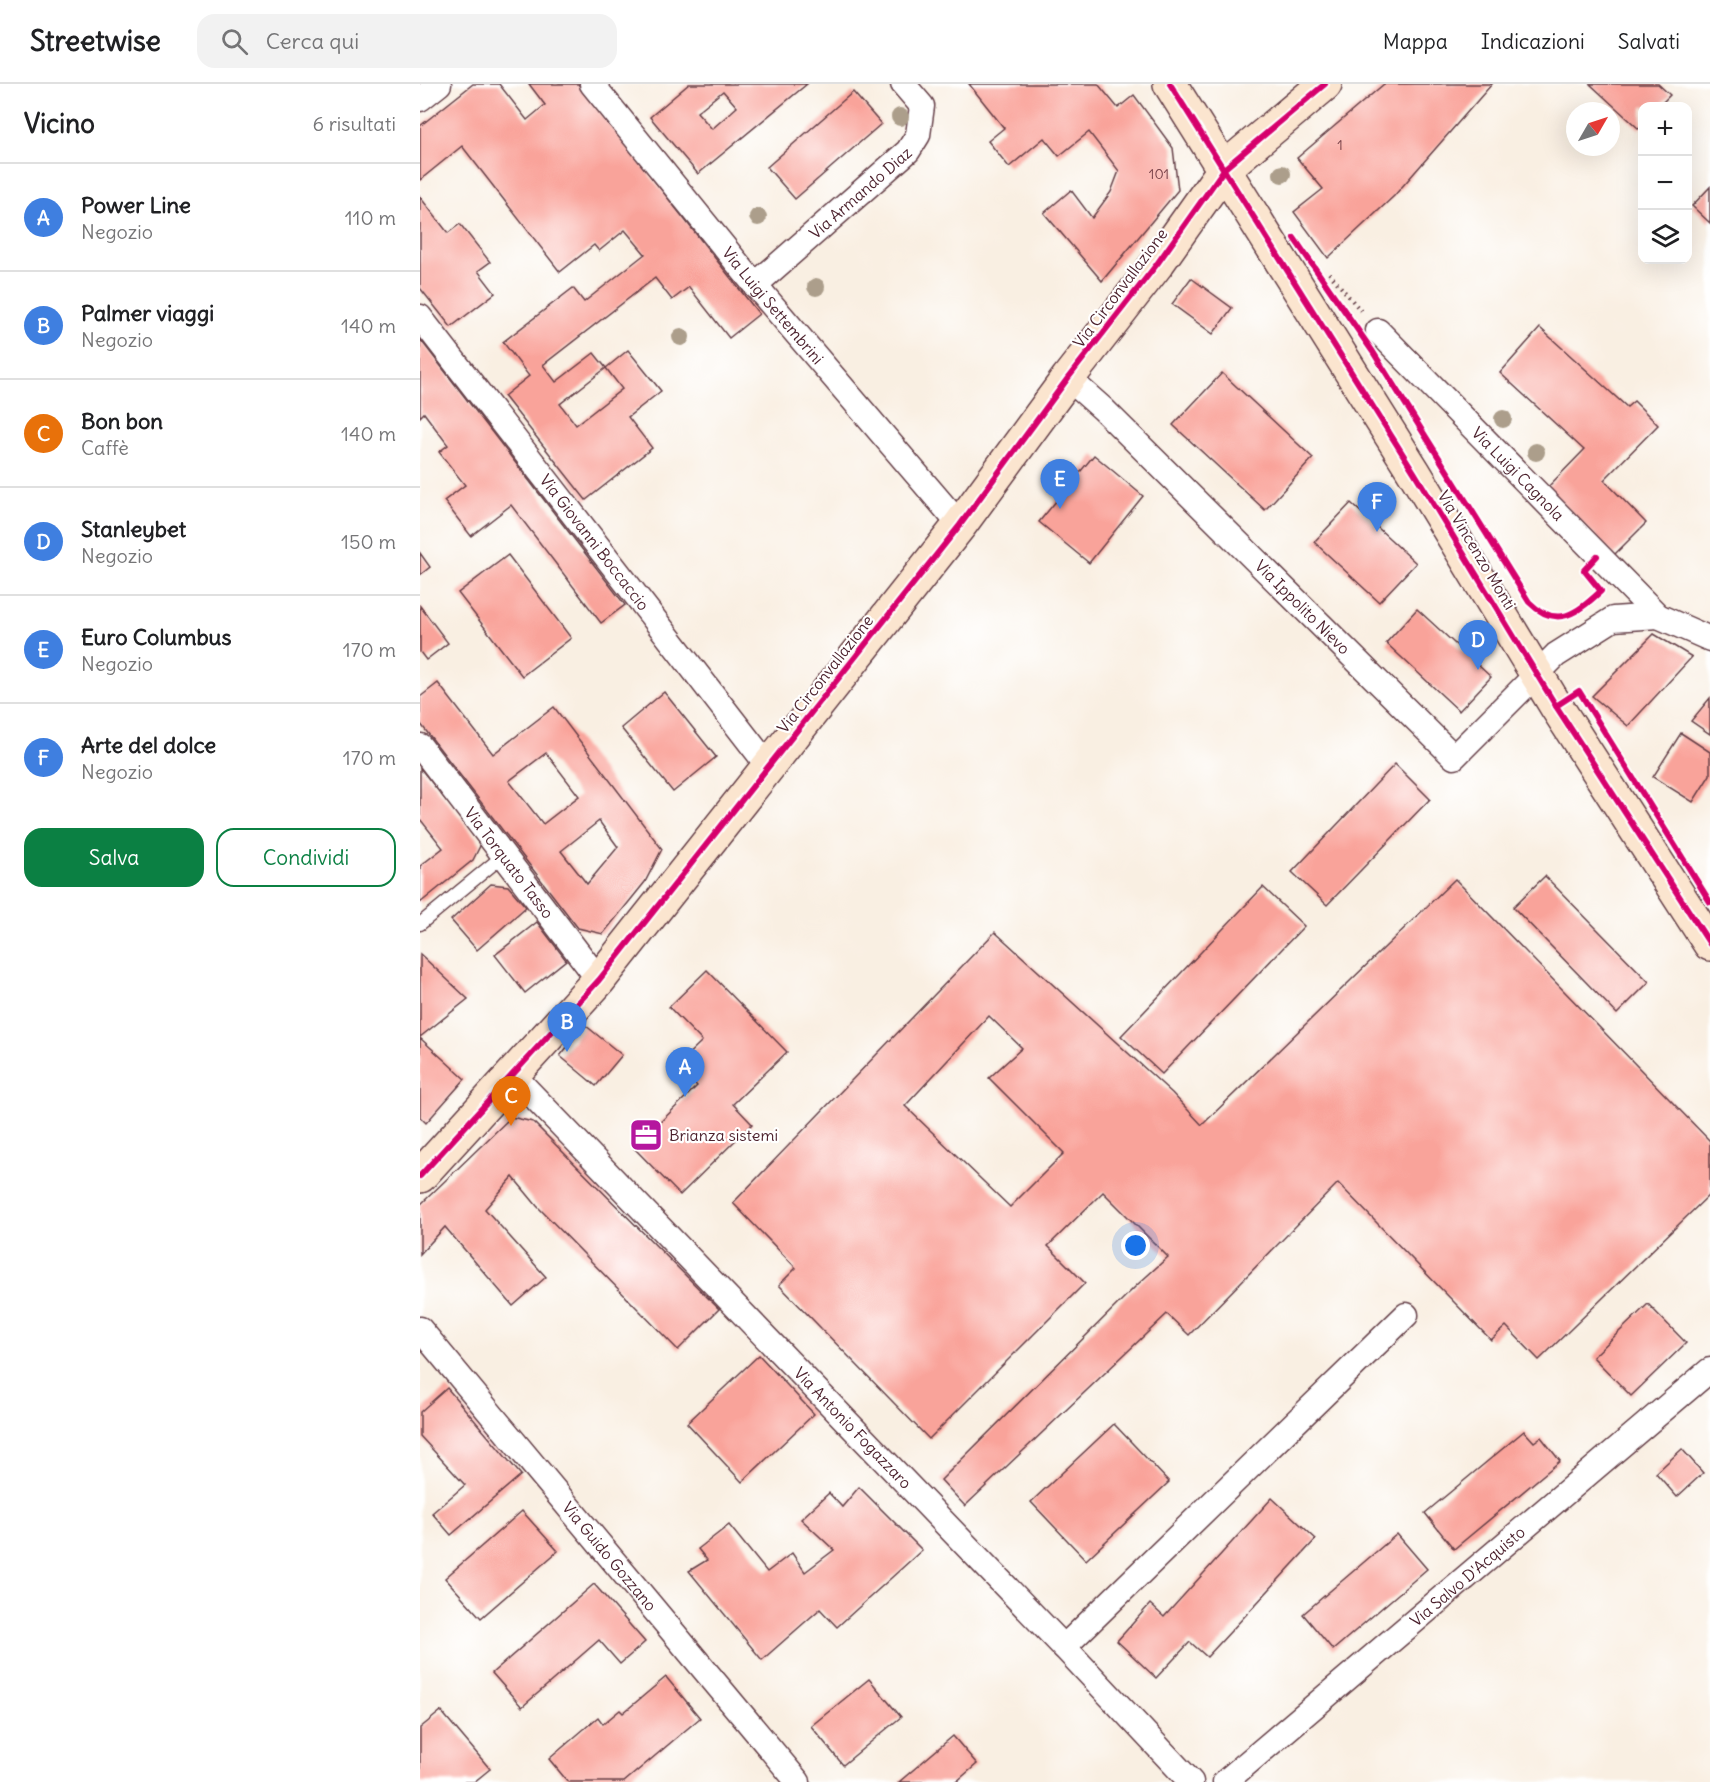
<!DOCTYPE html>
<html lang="it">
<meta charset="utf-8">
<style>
:root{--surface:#fff;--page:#f2f2f2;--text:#202124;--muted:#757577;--line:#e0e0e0;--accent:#0b8043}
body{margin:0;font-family:Delius,sans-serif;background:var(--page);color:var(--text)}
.controls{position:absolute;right:18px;top:18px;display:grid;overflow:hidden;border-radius:12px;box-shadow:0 6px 24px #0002}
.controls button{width:54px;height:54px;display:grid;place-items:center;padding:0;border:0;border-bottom:2px solid var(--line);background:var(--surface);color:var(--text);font:30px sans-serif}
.compass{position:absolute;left:1146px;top:18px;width:54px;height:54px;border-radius:50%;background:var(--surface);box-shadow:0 6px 24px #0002;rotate:51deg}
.you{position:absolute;left:716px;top:1162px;width:21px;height:21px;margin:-15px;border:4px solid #fff;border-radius:50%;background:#1a73e8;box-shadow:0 0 0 9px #1a73e833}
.badge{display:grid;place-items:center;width:39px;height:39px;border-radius:50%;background:var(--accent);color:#fff;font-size:20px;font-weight:700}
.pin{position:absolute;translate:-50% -50px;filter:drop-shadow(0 2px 3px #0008)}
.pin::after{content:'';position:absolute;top:32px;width:21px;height:18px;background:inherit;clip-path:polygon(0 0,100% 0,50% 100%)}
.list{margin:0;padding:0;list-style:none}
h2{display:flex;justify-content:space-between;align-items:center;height:78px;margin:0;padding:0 24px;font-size:26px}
h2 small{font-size:20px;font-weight:400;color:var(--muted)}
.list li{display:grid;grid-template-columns:39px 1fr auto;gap:18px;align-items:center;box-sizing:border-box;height:108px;padding:0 24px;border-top:2px solid var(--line)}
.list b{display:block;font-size:22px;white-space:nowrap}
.list p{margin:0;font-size:20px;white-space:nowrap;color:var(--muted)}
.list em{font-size:20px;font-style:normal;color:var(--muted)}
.actions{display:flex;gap:12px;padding:18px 24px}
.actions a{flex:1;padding:14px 0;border:2px solid var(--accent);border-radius:18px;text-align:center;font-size:21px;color:var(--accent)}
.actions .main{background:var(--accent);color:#fff}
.icon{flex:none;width:33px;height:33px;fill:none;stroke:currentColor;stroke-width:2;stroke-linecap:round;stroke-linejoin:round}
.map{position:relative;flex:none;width:1290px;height:1698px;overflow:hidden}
header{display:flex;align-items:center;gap:36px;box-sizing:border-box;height:84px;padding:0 30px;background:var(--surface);border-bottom:2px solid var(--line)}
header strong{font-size:28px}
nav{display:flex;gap:33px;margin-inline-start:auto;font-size:21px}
.search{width:420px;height:54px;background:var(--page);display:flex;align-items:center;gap:15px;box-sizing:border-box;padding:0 21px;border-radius:18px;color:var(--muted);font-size:22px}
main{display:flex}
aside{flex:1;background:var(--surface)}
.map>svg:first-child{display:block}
</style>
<header>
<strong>Streetwise</strong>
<div class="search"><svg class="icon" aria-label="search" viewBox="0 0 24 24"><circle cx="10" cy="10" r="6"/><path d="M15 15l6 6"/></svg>Cerca qui</div>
<nav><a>Mappa</a><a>Indicazioni</a><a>Salvati</a></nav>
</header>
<main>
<aside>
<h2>Vicino<small>6 risultati</small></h2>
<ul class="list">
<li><span class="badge" style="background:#3f7fe0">A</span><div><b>Power Line</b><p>Negozio</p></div><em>110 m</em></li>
<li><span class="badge" style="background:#3f7fe0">B</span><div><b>Palmer viaggi</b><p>Negozio</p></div><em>140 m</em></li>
<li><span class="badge" style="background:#e8710a">C</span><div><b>Bon bon</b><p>Caffè</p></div><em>140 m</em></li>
<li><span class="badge" style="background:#3f7fe0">D</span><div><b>Stanleybet</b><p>Negozio</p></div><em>150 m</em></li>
<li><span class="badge" style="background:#3f7fe0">E</span><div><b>Euro Columbus</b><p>Negozio</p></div><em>170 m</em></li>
<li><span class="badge" style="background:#3f7fe0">F</span><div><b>Arte del dolce</b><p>Negozio</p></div><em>170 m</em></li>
</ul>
<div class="actions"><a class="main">Salva</a><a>Condividi</a></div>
</aside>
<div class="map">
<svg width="1290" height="1698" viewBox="0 0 1290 1698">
<rect width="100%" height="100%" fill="#fff"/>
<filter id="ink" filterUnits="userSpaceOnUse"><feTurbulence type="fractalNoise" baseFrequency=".0167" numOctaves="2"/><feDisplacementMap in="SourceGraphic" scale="12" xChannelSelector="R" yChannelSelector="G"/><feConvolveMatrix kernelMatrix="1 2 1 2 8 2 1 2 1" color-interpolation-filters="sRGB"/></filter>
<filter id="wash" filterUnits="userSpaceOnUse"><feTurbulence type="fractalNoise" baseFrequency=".008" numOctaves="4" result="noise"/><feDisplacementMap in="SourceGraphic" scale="24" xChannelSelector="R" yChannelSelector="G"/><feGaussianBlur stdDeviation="1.35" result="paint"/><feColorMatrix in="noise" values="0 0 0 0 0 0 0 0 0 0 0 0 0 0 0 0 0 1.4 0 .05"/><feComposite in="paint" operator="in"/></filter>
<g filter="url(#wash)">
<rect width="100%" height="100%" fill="#f9efe2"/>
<g id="blocks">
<g fill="#f9a39a" fill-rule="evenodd">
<path d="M53 0H79L107 36 125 21 109 0H158L339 230 309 254 269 203 252 216 235 194 123 281 136 298 174 269 186 284 140 320 156 341 202 305 186 284 208 266 241 307 208 333 232 364 166 416 84 312 109 292 83 258 153 204 164 218 225 170 205 146 179 167 174 161 140 188 42 62 0 96V42Z"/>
<path d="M269 0H387L278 90 230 33ZM303 7 317 23 292 45 277 28Z"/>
<path d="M549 0H678L698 24 714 11 753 64 758 106 682 197 624 129 651 106 672 134 691 108 699 87 669 48 639 72 624 54 589 83 568 57 584 44Z"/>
<path d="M964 0H1072L974 112 908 174 874 128 903 105 877 74Z"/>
<path d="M1170 0H1238L1250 11 1239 22H1222V41L1219 45Z"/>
<path d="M433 8 461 40 375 115 347 83Z"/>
<path d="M1290 103V139L1272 122Z"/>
<path d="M0 113 28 149 40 140 70 178 58 187 75 209 31 243 0 204Z"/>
<path d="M771 194 812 224 793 250 752 220Z"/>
<path d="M1120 244 1207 323 1214 317 1238 341 1184 396 1226 439 1194 471 1127 404 1164 366 1080 289Z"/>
<path d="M0 255 205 521 181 539 91 421 51 452 24 417 45 401 19 368 28 361 4 329 0 333Z"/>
<path d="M802 289 893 374 845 426 753 341Z"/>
<path d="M674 371 723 412 669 479 619 438Z"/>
<path d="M931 419 996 479 959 518 894 458Z"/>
<path d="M0 469 10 483 0 491Z"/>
<path d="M88 471 151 554 102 592 38 509Z"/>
<path d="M0 522 28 559 6 576 0 568Z"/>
<path d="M997 525 1071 593 1039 627 966 559Z"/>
<path d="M1234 550 1272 573 1208 642 1172 612Z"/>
<path d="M18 599 73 670 134 623 242 765 225 798 183 850 158 844 0 639V613ZM126 669 159 712 123 740 89 697ZM179 737 198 763 167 800 141 767Z"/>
<path d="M244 608 296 673 253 708 201 644Z"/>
<path d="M1290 614V650L1271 637Z"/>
<path d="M1261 649 1290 668V691L1273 718 1233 693Z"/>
<path d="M975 680 1010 715 907 821 872 788Z"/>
<path d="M0 684 61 760 53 776 0 819V782L23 764 0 735Z"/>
<path d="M1125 792 1229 898 1197 930 1093 823Z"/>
<path d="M1035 795 1290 1057V1110L1119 1276 1086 1242 1071 1256 918 1099 769 1251 747 1230 545 1422 521 1396 717 1201 748 1173 683 1108 628 1162 665 1199 509 1355 359 1201 376 1184 313 1119 575 848 752 1009 782 1041ZM569 932 602 964 569 994 644 1069 590 1123 485 1022Z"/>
<path d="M71 800 88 802 106 823 57 866 31 836Z"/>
<path d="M843 803 884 842 742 990 701 952Z"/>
<path d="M117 838 146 876 105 909 75 871Z"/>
<path d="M0 870 48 915 0 953Z"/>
<path d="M287 886 367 968 313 1020 332 1040 260 1111 214 1064 277 1002 257 981 282 957 249 923Z"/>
<path d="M165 941 202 971 176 1002 140 972Z"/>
<path d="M0 954 45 995 6 1039 0 1033Z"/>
<path d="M91 1033 113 1038 299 1225 258 1266 117 1122 93 1093 65 1125 126 1193 93 1222 25 1143 0 1170V1121Z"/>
<path d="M1228 1220 1266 1259 1211 1312 1173 1273Z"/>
<path d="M339 1271 394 1330 322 1398 267 1339Z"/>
<path d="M27 1304 101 1391 31 1451 12 1429 45 1401 0 1352V1328Z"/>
<path d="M694 1340 749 1398 666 1476 611 1418Z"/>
<path d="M1104 1347 1114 1358 1121 1353 1140 1377 1034 1465 1005 1429Z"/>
<path d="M1262 1365 1283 1389 1257 1413 1236 1389Z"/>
<path d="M439 1403 502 1466 417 1543 400 1525 342 1576 269 1487 287 1476 278 1465 309 1441 347 1488 372 1469 385 1488 414 1466 381 1435 409 1409 422 1423Z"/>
<path d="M852 1414 896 1455 787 1573 770 1558 736 1594 697 1557 730 1520 744 1533Z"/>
<path d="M102 1427 138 1467 61 1534 25 1494Z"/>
<path d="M977 1450 1007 1485 913 1566 883 1530Z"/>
<path d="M174 1500 225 1558 200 1580 179 1556 102 1623 72 1589Z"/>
<path d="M246 1593 280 1634 204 1698H148L129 1675 178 1633 183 1640 200 1626 203 1629Z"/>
<path d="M449 1595 481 1633 423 1681 391 1642Z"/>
<path d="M21 1627 70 1685 54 1698H0V1644Z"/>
<path d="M533 1652 557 1680 536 1698H479Z"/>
</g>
</g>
</g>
<g filter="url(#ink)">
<use href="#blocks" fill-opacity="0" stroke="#643e46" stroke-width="1.5"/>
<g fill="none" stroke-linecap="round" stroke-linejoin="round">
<defs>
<path id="lane" d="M0 840 84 771"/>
<g id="street">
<path id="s1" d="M172 0 335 201 540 441"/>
<path d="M0 15 19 0"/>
<path id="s2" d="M335 201 488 67 498 51 502 22 483 0"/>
<path id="s3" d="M0 233 349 683"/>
<path id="s4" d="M958 247 1238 532 1290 555"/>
<path id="s5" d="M648 294 683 325 1034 673 1136 571 1193 535 1238 532"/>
<path id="s6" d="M0 662 179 896"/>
<path id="s7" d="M93 991 644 1563 771 1698"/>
<path id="s8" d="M0 1245 378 1698"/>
<path d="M644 1563 986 1231"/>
<path id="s9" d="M805 1698 1290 1286"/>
</g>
<g id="secondary">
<path d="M750 0 994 388 1136 622 1290 860"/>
<path d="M0 1092 179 896 540 441 648 294 737 180 805 84 905 0"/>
</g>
</defs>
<use href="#lane" stroke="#643e46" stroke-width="15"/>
<use href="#street" stroke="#643e46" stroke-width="27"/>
<use href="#secondary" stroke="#643e46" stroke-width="36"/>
<path stroke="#643e46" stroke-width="4" stroke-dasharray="1.5 4.5" stroke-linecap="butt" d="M909 189 941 227"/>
<use href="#lane" stroke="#fff" stroke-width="12"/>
<use href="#street" stroke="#fff" stroke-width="24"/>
<use href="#secondary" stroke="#fbe5cf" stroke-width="33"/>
<defs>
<g id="cycleway">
<path d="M750 0 994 388 1136 622 1290 860"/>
<path d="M874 154 953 268 1109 518C1137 546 1157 529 1181 507L1164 486 1177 472"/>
<path d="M1136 622 1159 607 1290 818"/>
<path d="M0 1092 179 896 540 441 648 294 737 180 805 84 905 0"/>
</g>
</defs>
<use href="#cycleway" stroke="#fff" stroke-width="10"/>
<use href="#cycleway" stroke="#d6006c" stroke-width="6"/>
</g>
<g fill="#ac9e8b">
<circle cx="480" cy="33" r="9"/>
<circle cx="862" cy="90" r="9"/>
<circle cx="338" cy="133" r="9"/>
<circle cx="396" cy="203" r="9"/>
<circle cx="261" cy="253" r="9"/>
<circle cx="1083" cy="335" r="9"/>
<circle cx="1116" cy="368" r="9"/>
</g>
</g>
<defs>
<symbol id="office-square" viewBox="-11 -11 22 22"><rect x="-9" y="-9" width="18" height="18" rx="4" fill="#b5179e" stroke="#fff"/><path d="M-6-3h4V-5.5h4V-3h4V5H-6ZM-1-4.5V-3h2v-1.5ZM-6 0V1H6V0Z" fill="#fff"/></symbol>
</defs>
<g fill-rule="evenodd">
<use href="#office-square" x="207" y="1032" width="38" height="38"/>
</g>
<g text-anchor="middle" stroke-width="4.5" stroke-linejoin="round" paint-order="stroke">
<g font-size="14" fill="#764047">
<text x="920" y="66">1</text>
<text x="739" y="95">101</text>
</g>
<g font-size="16" fill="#4a1f2b" stroke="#fff">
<text dy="6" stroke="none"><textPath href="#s2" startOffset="140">Via Armando Diaz</textPath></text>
<text transform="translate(700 204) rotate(-53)" y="6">Via Circonvallazione</text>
<text dy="6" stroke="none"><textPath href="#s1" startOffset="286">Via Luigi Settembrini</textPath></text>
<text dy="6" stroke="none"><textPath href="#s4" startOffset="200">Via Luigi Cagnola</textPath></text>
<text dy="6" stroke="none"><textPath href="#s3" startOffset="285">Via Giovanni Boccaccio</textPath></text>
<text transform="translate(1057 466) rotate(59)" y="6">Via Vincenzo Monti</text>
<text dy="6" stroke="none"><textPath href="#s5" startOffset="328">Via Ippolito Nievo</textPath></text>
<text transform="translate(405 590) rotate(-52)" y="6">Via Circonvallazione</text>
<text dy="6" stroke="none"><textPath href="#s6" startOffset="147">Via Torquato Tasso</textPath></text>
<text dy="6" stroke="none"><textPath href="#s7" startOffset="490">Via Antonio Fogazzaro</textPath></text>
<text dy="6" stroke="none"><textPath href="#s8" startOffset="296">Via Guido Gozzano</textPath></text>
<text dy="6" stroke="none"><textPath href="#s9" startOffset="318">Via Salvo D'Acquisto</textPath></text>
</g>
<g font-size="16" fill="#4a1f2b" stroke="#fff" text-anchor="start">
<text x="249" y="1057">Brianza sistemi</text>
</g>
</g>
</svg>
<div class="controls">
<button>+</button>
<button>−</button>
<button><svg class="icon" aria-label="layers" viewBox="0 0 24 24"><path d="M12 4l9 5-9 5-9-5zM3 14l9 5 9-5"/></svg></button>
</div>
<svg class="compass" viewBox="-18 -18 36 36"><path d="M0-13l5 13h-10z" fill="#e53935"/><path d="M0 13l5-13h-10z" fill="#757577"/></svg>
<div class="you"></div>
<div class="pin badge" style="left:265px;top:1013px;background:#3f7fe0">A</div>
<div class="pin badge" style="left:147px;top:968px;background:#3f7fe0">B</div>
<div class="pin badge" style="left:91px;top:1042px;background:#e8710a">C</div>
<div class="pin badge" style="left:1058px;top:586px;background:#3f7fe0">D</div>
<div class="pin badge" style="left:640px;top:425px;background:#3f7fe0">E</div>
<div class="pin badge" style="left:957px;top:448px;background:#3f7fe0">F</div>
</div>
</main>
